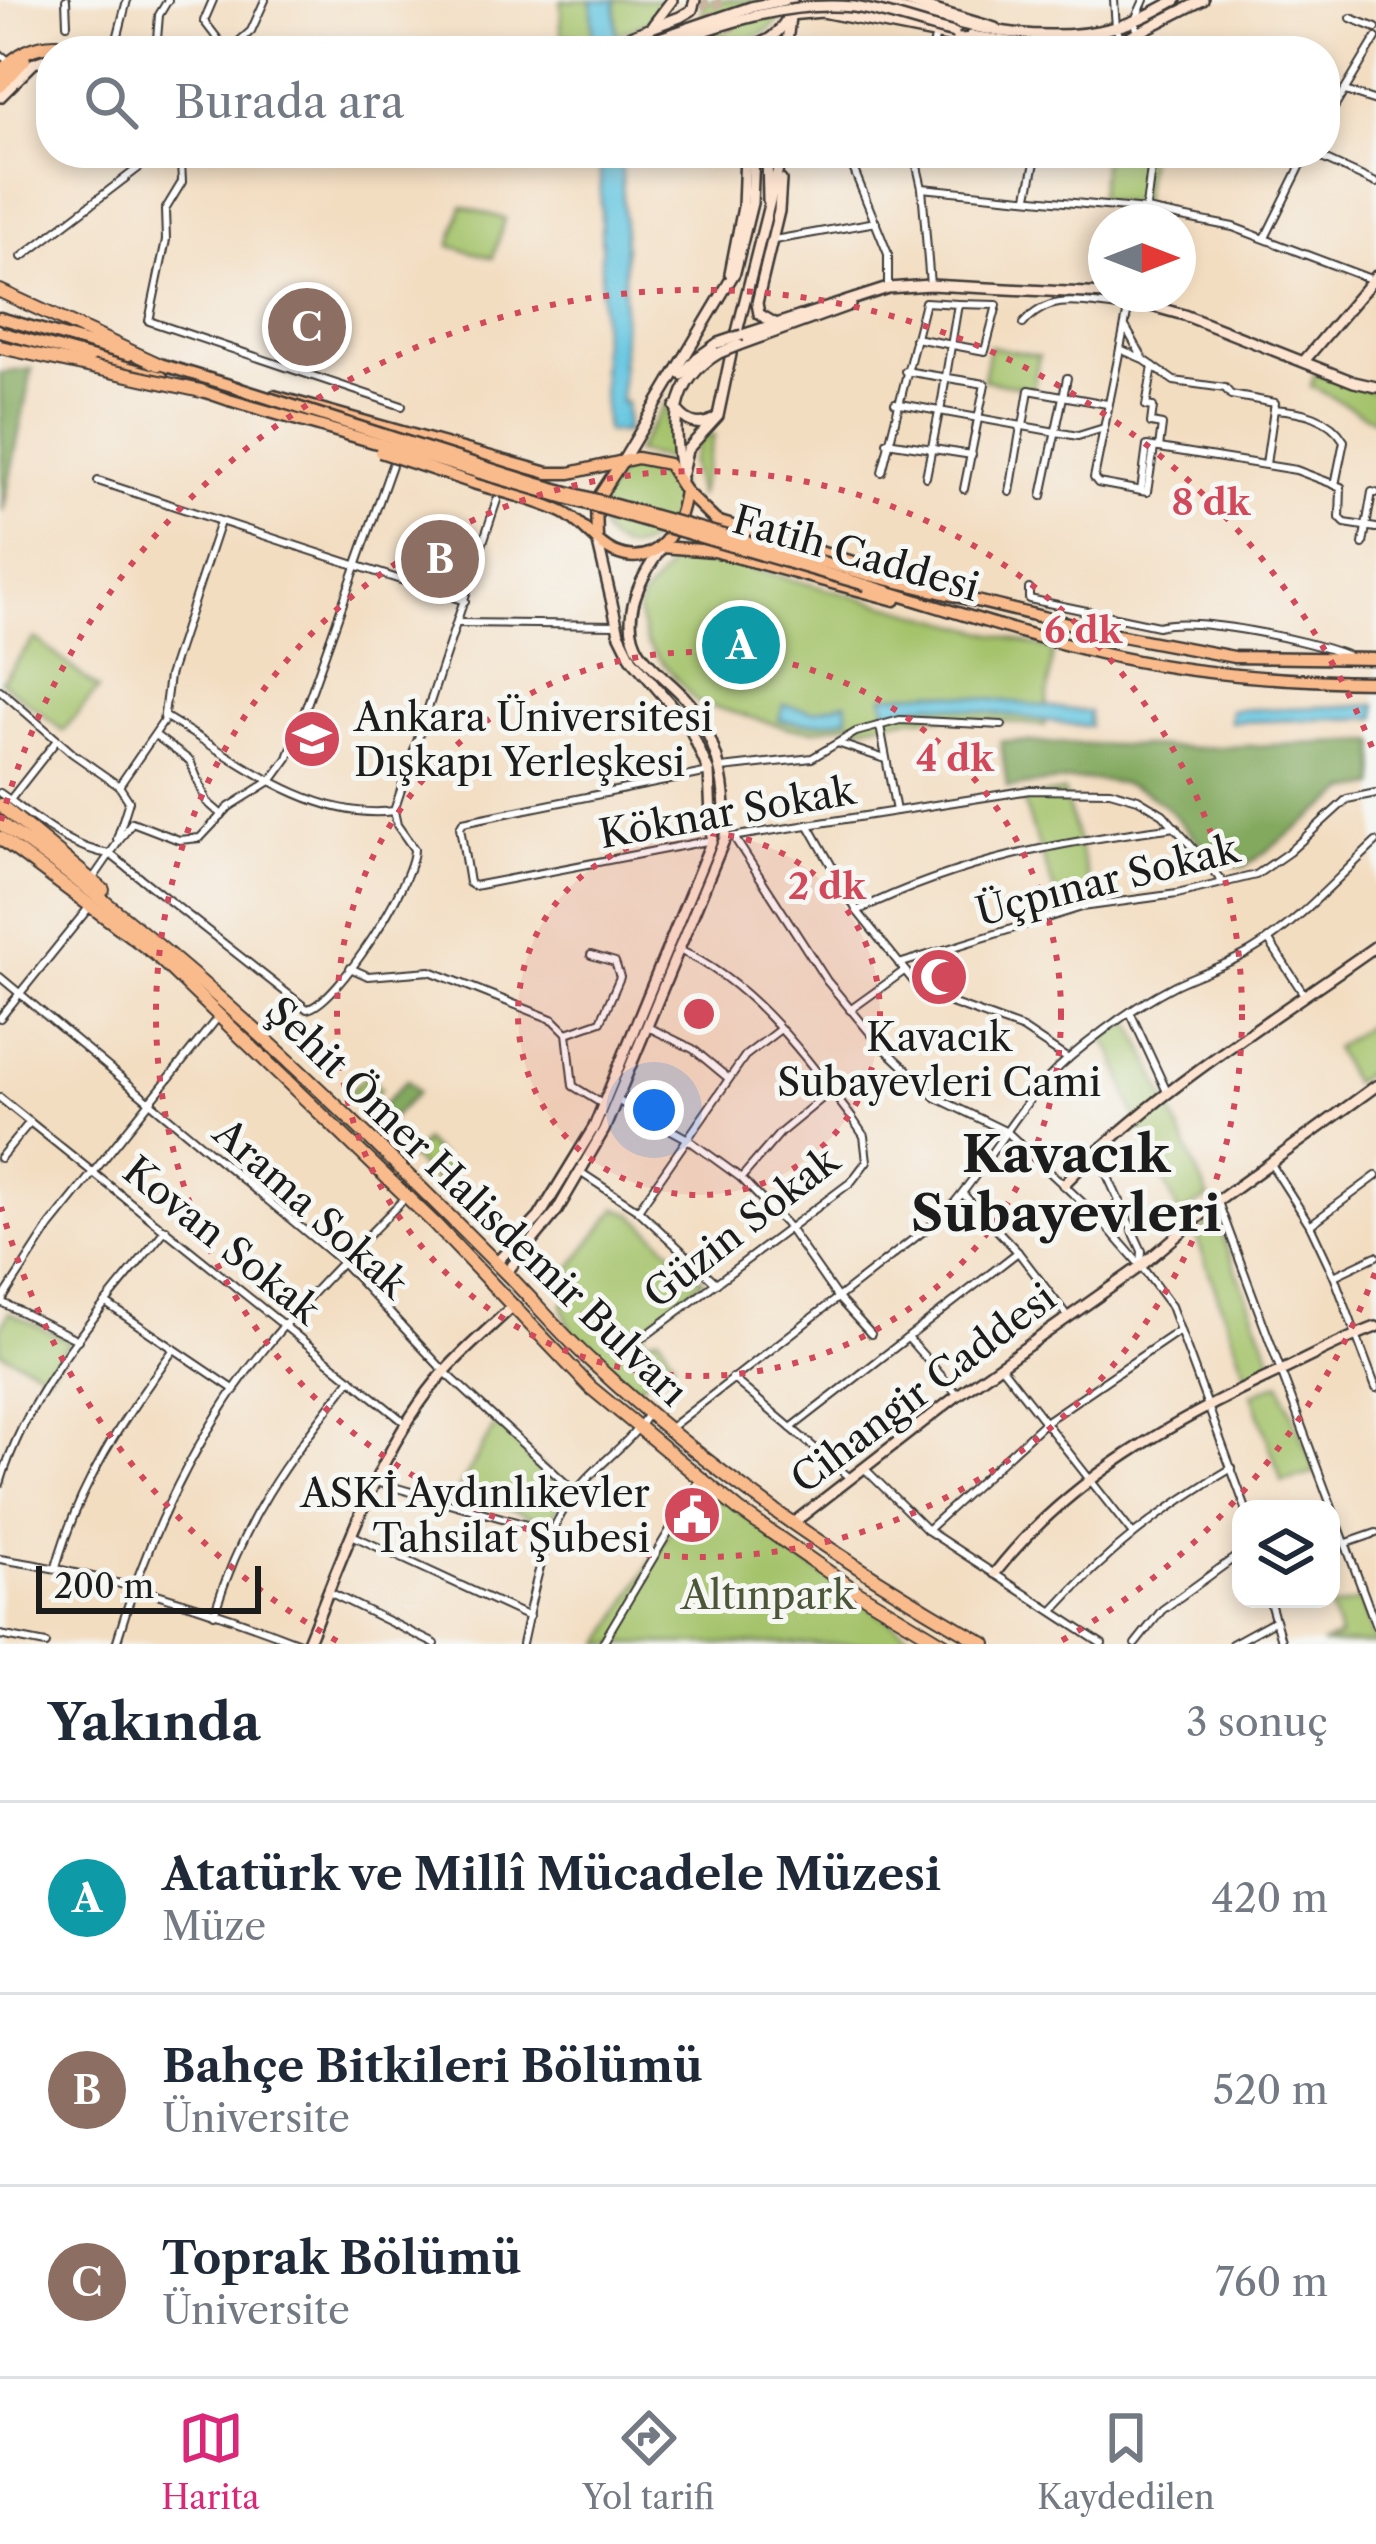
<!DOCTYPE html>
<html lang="tr">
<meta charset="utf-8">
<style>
:root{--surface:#fff;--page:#f2f2f3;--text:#1f2937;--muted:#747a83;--line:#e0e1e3;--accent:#db2777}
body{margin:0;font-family:"Libre Caslon Text",serif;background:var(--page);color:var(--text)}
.controls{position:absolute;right:36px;bottom:36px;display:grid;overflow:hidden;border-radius:24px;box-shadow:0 6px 18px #0003}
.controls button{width:108px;height:108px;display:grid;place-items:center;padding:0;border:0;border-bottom:3px solid var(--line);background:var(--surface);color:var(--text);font:60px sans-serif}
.compass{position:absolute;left:1088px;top:204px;width:108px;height:108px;border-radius:50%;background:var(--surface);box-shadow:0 6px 18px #0003;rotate:90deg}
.scale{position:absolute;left:36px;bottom:30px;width:225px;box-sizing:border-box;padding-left:12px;border:6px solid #1c1c1c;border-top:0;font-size:33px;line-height:42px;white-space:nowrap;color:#1c1c1c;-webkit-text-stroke:9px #f6f6f2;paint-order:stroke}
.you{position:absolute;left:654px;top:1110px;width:42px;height:42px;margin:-30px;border:9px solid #fff;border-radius:50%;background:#1a73e8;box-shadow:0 0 0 18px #1a73e833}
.badge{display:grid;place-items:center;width:78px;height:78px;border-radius:50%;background:var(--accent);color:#fff;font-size:39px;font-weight:700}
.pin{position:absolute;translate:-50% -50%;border:6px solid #fff;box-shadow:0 3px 12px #0006}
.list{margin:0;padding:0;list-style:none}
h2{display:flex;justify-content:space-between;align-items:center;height:156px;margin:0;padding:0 48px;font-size:51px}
h2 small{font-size:39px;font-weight:400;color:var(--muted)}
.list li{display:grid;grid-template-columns:78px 1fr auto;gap:36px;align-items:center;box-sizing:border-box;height:192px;padding:0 48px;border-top:3px solid var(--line)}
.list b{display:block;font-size:45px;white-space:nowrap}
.list p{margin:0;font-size:39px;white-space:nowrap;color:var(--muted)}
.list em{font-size:39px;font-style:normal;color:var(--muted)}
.icon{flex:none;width:66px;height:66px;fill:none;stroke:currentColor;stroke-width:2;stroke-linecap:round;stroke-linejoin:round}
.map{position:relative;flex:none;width:1376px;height:1644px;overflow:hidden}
.search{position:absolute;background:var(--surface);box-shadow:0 6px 18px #0003;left:36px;right:36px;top:36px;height:132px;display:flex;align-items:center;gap:30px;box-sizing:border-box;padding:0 42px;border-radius:48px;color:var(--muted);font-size:45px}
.sheet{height:732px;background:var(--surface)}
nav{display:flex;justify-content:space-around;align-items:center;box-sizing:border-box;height:168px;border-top:3px solid var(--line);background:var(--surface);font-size:33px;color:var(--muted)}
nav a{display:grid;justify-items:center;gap:6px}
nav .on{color:var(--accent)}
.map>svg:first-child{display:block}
</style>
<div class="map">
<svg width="1376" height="1644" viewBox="0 0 1376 1644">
<rect width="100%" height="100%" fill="#f6f6f2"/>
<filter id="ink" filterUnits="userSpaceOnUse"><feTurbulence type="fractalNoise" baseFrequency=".00833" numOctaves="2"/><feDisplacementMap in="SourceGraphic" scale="24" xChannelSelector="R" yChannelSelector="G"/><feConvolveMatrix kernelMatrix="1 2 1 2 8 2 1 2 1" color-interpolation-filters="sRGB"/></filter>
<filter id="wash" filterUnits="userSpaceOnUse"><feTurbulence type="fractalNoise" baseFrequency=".004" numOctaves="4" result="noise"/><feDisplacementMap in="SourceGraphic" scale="48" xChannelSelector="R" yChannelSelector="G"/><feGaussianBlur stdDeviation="2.7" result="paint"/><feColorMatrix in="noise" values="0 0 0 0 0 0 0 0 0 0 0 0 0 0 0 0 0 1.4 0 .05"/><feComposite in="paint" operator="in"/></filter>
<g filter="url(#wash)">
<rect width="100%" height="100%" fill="#f3ddc1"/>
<g fill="#a4c36b" stroke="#607044" stroke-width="3">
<path d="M592 0 593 42 567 51H541L566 40 569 48 573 36H561V1Z"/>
<path d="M615 0H668L651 20 617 35Z"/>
<path d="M703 0H787C781 37 738 49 708 33L702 21Z"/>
<path d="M1104 153H1149L1141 205 1098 200Z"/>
<path d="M462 206 505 219 493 258 450 246Z"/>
<path d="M989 346 1039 356 1033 389 983 380Z"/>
<path d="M1315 373 1376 392V421L1311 386Z"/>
<path d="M666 403 669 406 668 426 675 461 635 452Z"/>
<path d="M709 436H714L698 497 691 464 699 441Z"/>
<path d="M636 463C723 463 654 579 609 540 585 518 612 472 636 463Z"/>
<path d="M697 554 1053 650 1044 726C976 719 923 709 856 728L852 722 815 730 788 728 696 702 647 644 638 612 643 597 673 562Z"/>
<path d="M35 638 98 689 63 731 1 681Z"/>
<path d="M1064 792 1092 893 1058 902 1022 798Z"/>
<path d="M1127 1022 1134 1027 1209 1198 1179 1214 1133 1111 1114 1054 1103 1038Z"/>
<path d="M1368 1025 1376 1040V1067L1353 1083 1334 1048Z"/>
<path d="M367 1075 381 1089 360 1110 346 1096Z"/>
<path d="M424 1141 450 1167 435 1182 410 1157Z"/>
<path d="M617 1208 633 1214 703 1280 644 1328 645 1340 659 1336 674 1361 634 1389C607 1366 565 1342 563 1303L582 1285 569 1270Z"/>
<path d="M1216 1219 1274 1364 1247 1376 1195 1233Z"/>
<path d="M9 1312 69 1341 48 1374 0 1352V1330Z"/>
<path d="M1280 1383 1316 1473 1282 1482 1252 1394Z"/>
<path d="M496 1423 566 1490 550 1524 459 1489Z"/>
<path d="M701 1478 799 1558 922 1644H602Z"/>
<path d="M1361 1600 1376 1644H1321L1340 1637 1330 1609Z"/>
</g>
<g fill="#83a95f" stroke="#50623e" stroke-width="3">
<path d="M32 369 3 512 0 373Z"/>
<path d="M1001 741 1197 748 1376 741V786L1348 791 1245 867C1202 863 1184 814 1148 794 1106 771 1052 782 1007 788Z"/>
<path d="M407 1080 418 1092 379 1131 368 1120Z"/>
</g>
<g fill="#62c5e0" stroke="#3f707e" stroke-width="3">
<path d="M592 0H615L617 51H594Z"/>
<path d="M599 153H621L625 246 621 402H626V432H606C597 339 605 246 599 153Z"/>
<path d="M933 692 1089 712V727L931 704 886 711 883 696Z"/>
<path d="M846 702 848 717C823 724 804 725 779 720L784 705 814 711Z"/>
<path d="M1376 705V718L1230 722 1231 710Z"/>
</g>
</g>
<g filter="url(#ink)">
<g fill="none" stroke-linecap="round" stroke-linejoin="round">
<g stroke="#c8b6a0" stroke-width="9" stroke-dasharray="9 4.5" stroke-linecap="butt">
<path d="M703 0 730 51"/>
<path d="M716 0 741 51"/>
</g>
<defs>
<g id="street">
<path d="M66 0 67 24"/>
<path d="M213 0 204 21 227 51"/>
<path d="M1114 0 1116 27 1125 51"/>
<path d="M1351 18 1376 28"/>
<path d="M114 51 127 0"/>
<path d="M156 51 159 15 168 0"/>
<path d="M228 51 251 31 265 0"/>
<path d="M932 51 936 34"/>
<path d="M1141 51 1135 20 1144 0"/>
<path d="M0 54 10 62"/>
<path d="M1345 91 1376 101"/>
<path d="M1325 123 1376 38"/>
<path d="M172 153 181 162 182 182 165 210 166 240 149 321 402 406"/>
<path d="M847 153 888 254V288"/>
<path d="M914 153 922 188 930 285"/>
<path d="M1311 153 1376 183"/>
<path d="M922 188 1146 210 1233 227 1373 280"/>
<path d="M1028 196 1037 153"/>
<path d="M1144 222 1153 153"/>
<path d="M1266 236 1307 153"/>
<path d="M774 240 876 222"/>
<path d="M22 257 158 153"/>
<path d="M1131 294 1094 478 1098 483 1147 492 1154 448"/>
<path d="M1023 324C1052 290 1087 305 1128 308"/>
<path d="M1126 328 1143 358"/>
<path d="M915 338 985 351 997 305 958 304"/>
<path d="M1120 349 1143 359 1174 381 1225 388 1231 395 1275 403 1274 409C1302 411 1329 416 1344 441L1335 485"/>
<path d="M1153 366 1146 406 1153 407 1151 423 1162 425 1159 448"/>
<path d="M905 371 985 384 964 489"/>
<path d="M895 403 1078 436 1104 428"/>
<path d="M1023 426 1029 390 1107 404"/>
<path d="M887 442 972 455"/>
<path d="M1266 464 1274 409"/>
<path d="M882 472 925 302 958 304 940 412"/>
<path d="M926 477 939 412"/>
<path d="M98 481 465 601"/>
<path d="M1141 491 1147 446 1296 470 1341 487 1340 518 1345 523 1376 528"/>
<path d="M1010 492 1021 426"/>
<path d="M1042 496 1067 378"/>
<path d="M1363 544 1372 492 1376 493"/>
<path d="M1029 589V599L1158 626C1195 616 1309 640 1346 655"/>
<path d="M458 623 616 625"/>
<path d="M0 690 72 753 119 786"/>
<path d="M164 716C232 756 312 822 394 811L497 500"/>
<path d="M880 726 896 811"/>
<path d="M155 735 190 761 207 802 222 815"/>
<path d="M840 744 885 759"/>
<path d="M722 768 812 758 856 732 900 720 1002 725"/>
<path d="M709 772 463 822 460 827 469 883 474 886 712 840"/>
<path d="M0 793C34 817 68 848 110 854L307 1009C337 1004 414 881 414 849L397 825 394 811"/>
<path d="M10 800 57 740"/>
<path d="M808 824 857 911 915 983 937 998 1023 1029 1068 1059"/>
<path d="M734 837 827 981 877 1041 937 1098 1007 1132 1101 1220 1141 1266 1171 1306 1246 1509"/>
<path d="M725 838 1030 790 1110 791 1138 799 1163 814 1222 881"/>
<path d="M117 839 129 801 119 786 163 722 169 676 220 522"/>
<path d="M92 880 132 822 179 840 200 838 229 807 272 780 288 758 392 465"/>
<path d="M857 911C961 860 1063 841 1176 827"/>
<path d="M1268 939 1305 996"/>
<path d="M899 964 1082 907 1177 894 1256 875 1289 852 1347 799 1376 793"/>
<path d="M350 968 368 976 430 971 554 1020 567 1033 573 1086 604 1105"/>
<path d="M0 977 342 1262 445 1372 575 1492"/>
<path d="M850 1010 904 971"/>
<path d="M1130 1012 1168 1094"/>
<path d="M0 1018 91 905"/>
<path d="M646 1026 693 1049 728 1078"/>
<path d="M567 1033 601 1021 620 977 615 962 591 955"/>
<path d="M0 1098 408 1425"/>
<path d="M617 1100 686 1138 741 1178 788 1227 837 1297 871 1334"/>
<path d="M1097 1153 1142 1251 1141 1266"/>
<path d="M0 1158 30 1122"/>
<path d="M1271 1164 1310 1225 1334 1276 1376 1388"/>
<path d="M580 1172 638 1210 715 1282"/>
<path d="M741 1178 780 1133 831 1091"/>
<path d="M963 1194 1018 1252 1068 1317"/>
<path d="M1218 1202 1376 1626"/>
<path d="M638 1210 745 1056 779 1030"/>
<path d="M1102 1219 1120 1201"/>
<path d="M1310 1225 1376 1176"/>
<path d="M1334 1276 1376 1256"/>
<path d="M1 1302 78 1340"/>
<path d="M0 1303 50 1226 219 1016"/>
<path d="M106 1303 235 1390"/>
<path d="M644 1337 851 1182 867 1161 864 1136 852 1118C803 1054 753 983 679 950"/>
<path d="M909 1339 958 1395"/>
<path d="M1000 1365 1131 1532"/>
<path d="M732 1378 850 1478"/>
<path d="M670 1428 943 1216C989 1166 1017 1103 1069 1058 1101 1031 1138 1004 1175 985 1200 973 1227 965 1251 951 1298 923 1336 879 1376 842"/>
<path d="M791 1428 1018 1252"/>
<path d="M865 1469 927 1530 1102 1644"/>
<path d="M376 1482 551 1532"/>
<path d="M0 1484C29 1386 103 1307 166 1229"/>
<path d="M927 1530 1045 1422 1180 1330"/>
<path d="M354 1536 529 1617"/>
<path d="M1347 1543 1376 1533"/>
<path d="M0 1559C103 1574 205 1606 302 1644"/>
<path d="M56 1567C79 1484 124 1417 174 1349"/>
<path d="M329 1592 435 1644"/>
<path d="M1269 1599 1282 1644"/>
<path d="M1053 1611C1106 1552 1163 1508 1232 1468"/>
<path d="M214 1614C247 1511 287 1462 351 1379"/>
<path d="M0 1635 46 1644"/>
<path d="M116 1644C141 1558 177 1476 227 1400 276 1326 342 1262 404 1199"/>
<path d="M522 1644C534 1592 541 1539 574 1494 596 1464 630 1445 649 1412"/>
<path d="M602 1644 699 1481"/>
<path d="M1135 1644 1162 1610 1241 1553"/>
<path d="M1232 1644 1274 1621"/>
</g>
<g id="secondary">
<path d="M855 0C941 16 1026 51 1116 27 1137 22 1157 10 1176 0"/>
<path d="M901 0 995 28"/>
<path d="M653 25 672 0"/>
<path d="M971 36 1037 46 1120 42 1203 0"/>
<path d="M56 46 98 51"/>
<path d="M591 51 680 17 692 10 695 0"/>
<path d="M660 51C672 47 684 41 696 40 735 38 764 63 789 15L822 12 959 39 976 38"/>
<path d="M786 51 792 0"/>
<path d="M0 97 34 63 51 57"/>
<path d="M767 153 768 200"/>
<path d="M730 273 743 207 745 153"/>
<path d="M1108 294 1184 315 1354 382 1376 387"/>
<path d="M776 324 759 314 757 303 779 211 781 180"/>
<path d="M737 332 782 153"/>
<path d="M742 335 888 288 930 285 1106 294"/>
<path d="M739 345 850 305"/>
<path d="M1304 361 1376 276"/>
<path d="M682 375 697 358 718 343"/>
<path d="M675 407C684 421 698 429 714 419"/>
<path d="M622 462 735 272 752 203 754 153"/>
<path d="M682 473 687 450 718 416 731 354"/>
<path d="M681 479C673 427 668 383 719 353"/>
<path d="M1064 1184C1155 1091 1270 1021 1376 946"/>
<path d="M496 1263 539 1217 594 1127 712 840 709 772 689 726 632 659 619 633 597 539"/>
<path d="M506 1273 557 1211 604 1130 725 838C727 791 721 754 697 713 682 689 656 675 640 652 618 618 641 577 661 549"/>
<path d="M793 1523 958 1395 1141 1266 1218 1201 1376 1086"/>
<path d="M995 1573C1068 1479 1176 1419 1283 1370 1314 1355 1344 1339 1376 1327"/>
<path d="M307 1644C344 1555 381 1442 446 1370 467 1347 491 1327 514 1305"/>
</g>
<g id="primary">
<path d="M0 318 129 355"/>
<path d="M90 357 162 377"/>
<path d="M153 362 239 388"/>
<path d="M197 389 229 400"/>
<path d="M274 396 548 473H570L637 458 668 464 685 491C680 528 658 571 614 552 594 543 582 521 562 512 534 499 503 492 473 483"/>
<path d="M685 491 716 521 920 582"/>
<path d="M597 539 596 501 621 463"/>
<path d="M662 547 714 551 895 600"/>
<path d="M869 575 1117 635 1234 657 1376 659"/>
<path d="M866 585C950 610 1032 638 1117 657 1201 675 1290 681 1376 682"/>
</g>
<g id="highway">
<path d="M0 73C17 54 34 44 59 45"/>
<path d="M0 86 24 60"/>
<path d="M0 291 158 364"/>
<path d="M0 805 103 890"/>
<path d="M0 823C184 953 345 1111 504 1271 534 1301 561 1334 593 1363 710 1473 846 1565 985 1644"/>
<path d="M0 838 155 954 433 1222 590 1387 739 1510 856 1591 944 1644"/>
</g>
</defs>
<use href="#street" stroke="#3c3935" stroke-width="10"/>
<use href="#secondary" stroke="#3c3935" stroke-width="14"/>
<use href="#primary" stroke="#3c3935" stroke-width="15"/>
<use href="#highway" stroke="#3c3935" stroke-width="16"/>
<use href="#street" stroke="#fff" stroke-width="6"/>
<use href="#secondary" stroke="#fde4d1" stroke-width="9"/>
<use href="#primary" stroke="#fabb8c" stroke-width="10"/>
<use href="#highway" stroke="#fabb8c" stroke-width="12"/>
<defs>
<g id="secondary-bridge">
<path d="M621 51 751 7 784 0"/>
<path d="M645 51C713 28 780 0 854 7 888 12 921 25 954 33"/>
<path d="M718 343 742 335"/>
<path d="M719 353 739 345"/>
</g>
<g id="primary-bridge">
<path d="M0 332 90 357"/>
<path d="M234 387 535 483 869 575"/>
<path d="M229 400 866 585"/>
<path d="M380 452 473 483"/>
</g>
<path id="highway-bridge" d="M0 347 201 391"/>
</defs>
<use href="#secondary-bridge" stroke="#3c3935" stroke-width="14" stroke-linecap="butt"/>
<use href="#primary-bridge" stroke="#3c3935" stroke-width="15" stroke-linecap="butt"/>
<use href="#highway-bridge" stroke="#3c3935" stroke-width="16" stroke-linecap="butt"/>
<use href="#secondary-bridge" stroke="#fde4d1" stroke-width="9"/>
<use href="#primary-bridge" stroke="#fabb8c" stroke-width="10"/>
<use href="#highway-bridge" stroke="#fabb8c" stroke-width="12"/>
</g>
</g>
<circle cx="699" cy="1014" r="181" fill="#d1495b" fill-opacity=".12"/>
<g fill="none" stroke="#d1495b" stroke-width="6" stroke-dasharray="6 12">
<circle cx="699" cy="1014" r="181"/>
<circle cx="699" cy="1014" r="362"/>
<circle cx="699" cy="1014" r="543"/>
<path d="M1375 1273A724 724 0 0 1 1061 1641M337 1641A724 724 0 0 1 1 1207M1 821A724 724 0 0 1 1375 755"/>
</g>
<defs>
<symbol id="university-disc" viewBox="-11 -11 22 22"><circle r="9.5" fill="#d1495b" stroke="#f6f6f2"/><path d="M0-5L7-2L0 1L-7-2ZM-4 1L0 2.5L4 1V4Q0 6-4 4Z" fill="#fff"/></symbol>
<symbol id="mosque-disc" viewBox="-11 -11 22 22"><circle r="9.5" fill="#d1495b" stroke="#f6f6f2"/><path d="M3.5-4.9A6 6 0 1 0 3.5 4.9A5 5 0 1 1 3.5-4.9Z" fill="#fff"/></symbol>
<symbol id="civic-disc" viewBox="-11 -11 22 22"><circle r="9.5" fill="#d1495b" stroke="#f6f6f2"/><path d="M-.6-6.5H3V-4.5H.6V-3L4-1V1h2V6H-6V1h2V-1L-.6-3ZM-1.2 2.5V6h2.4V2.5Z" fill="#fff"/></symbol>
</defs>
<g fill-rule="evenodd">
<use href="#university-disc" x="279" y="706" width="66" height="66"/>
<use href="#mosque-disc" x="906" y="944" width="66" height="66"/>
<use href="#civic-disc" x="659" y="1482" width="66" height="66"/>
</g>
<g text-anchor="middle" stroke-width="10" stroke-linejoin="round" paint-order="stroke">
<g font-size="39" fill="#1c1c1c" stroke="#f6f6f2">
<text transform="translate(856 553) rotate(16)" y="14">Fatih Caddesi</text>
<text transform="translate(727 812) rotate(-10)" y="14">Köknar Sokak</text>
<text transform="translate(1107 880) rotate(-14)" y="14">Üçpınar Sokak</text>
<text transform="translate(477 1201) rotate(44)" y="14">Şehit Ömer Halisdemir Bulvarı</text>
<text transform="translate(311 1208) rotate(42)" y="14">Arama Sokak</text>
<text transform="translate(741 1227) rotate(-38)" y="14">Güzin Sokak</text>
<text transform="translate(222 1240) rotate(39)" y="14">Kovan Sokak</text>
<text transform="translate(923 1388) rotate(-37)" y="14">Cihangir Caddesi</text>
</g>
<g font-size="39" fill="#1c1c1c" stroke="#f6f6f2" text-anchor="start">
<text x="354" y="731">Ankara Üniversitesi<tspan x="354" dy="45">Dışkapı Yerleşkesi</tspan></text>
<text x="939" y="1051" text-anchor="middle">Kavacık<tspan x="939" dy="45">Subayevleri Cami</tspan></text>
<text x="650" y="1507" text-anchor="end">ASKİ Aydınlıkevler<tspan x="650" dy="45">Tahsilat Şubesi</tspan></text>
</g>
<g font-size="39" fill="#4c5638" stroke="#f6f6f2">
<text x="768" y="1609">Altınpark</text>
</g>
<g font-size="51" font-weight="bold" fill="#1c1c1c" stroke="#f6f6f2">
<text x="1066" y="1172">Kavacık<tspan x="1066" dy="59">Subayevleri</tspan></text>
</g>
</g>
<circle cx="699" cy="1014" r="18" fill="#d1495b" stroke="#f6f6f2" stroke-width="6"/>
<g font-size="36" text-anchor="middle" font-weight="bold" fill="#d1495b" stroke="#f6f6f2" stroke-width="10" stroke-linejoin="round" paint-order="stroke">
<text x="1211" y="515">8 dk</text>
<text x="1083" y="643">6 dk</text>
<text x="955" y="771">4 dk</text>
<text x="827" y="899">2 dk</text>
</g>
</svg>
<div class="controls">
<button><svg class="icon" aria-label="layers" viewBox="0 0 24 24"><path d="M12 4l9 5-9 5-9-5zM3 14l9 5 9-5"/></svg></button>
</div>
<svg class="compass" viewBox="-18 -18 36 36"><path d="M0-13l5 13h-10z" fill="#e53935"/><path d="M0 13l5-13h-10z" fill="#747a83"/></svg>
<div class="scale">200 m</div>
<div class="you"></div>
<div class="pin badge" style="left:741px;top:645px;background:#0f9aa8">A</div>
<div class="pin badge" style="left:440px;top:559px;background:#8d6e63">B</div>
<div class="pin badge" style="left:307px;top:327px;background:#8d6e63">C</div>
<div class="search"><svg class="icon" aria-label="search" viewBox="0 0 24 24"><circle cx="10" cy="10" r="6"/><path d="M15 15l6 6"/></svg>Burada ara</div>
</div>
<section class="sheet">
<h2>Yakında<small>3 sonuç</small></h2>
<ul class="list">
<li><span class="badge" style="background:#0f9aa8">A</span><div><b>Atatürk ve Millî Mücadele Müzesi</b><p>Müze</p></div><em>420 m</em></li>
<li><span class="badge" style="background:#8d6e63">B</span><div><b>Bahçe Bitkileri Bölümü</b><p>Üniversite</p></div><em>520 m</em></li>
<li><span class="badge" style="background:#8d6e63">C</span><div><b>Toprak Bölümü</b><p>Üniversite</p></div><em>760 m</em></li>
</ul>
</section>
<nav>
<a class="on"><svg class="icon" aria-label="map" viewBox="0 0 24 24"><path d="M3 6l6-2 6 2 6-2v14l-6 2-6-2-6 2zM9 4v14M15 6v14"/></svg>Harita</a>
<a><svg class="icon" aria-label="directions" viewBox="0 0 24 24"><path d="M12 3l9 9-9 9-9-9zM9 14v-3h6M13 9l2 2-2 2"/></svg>Yol tarifi</a>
<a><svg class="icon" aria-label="saved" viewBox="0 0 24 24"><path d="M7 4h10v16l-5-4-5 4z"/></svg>Kaydedilen</a>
</nav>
